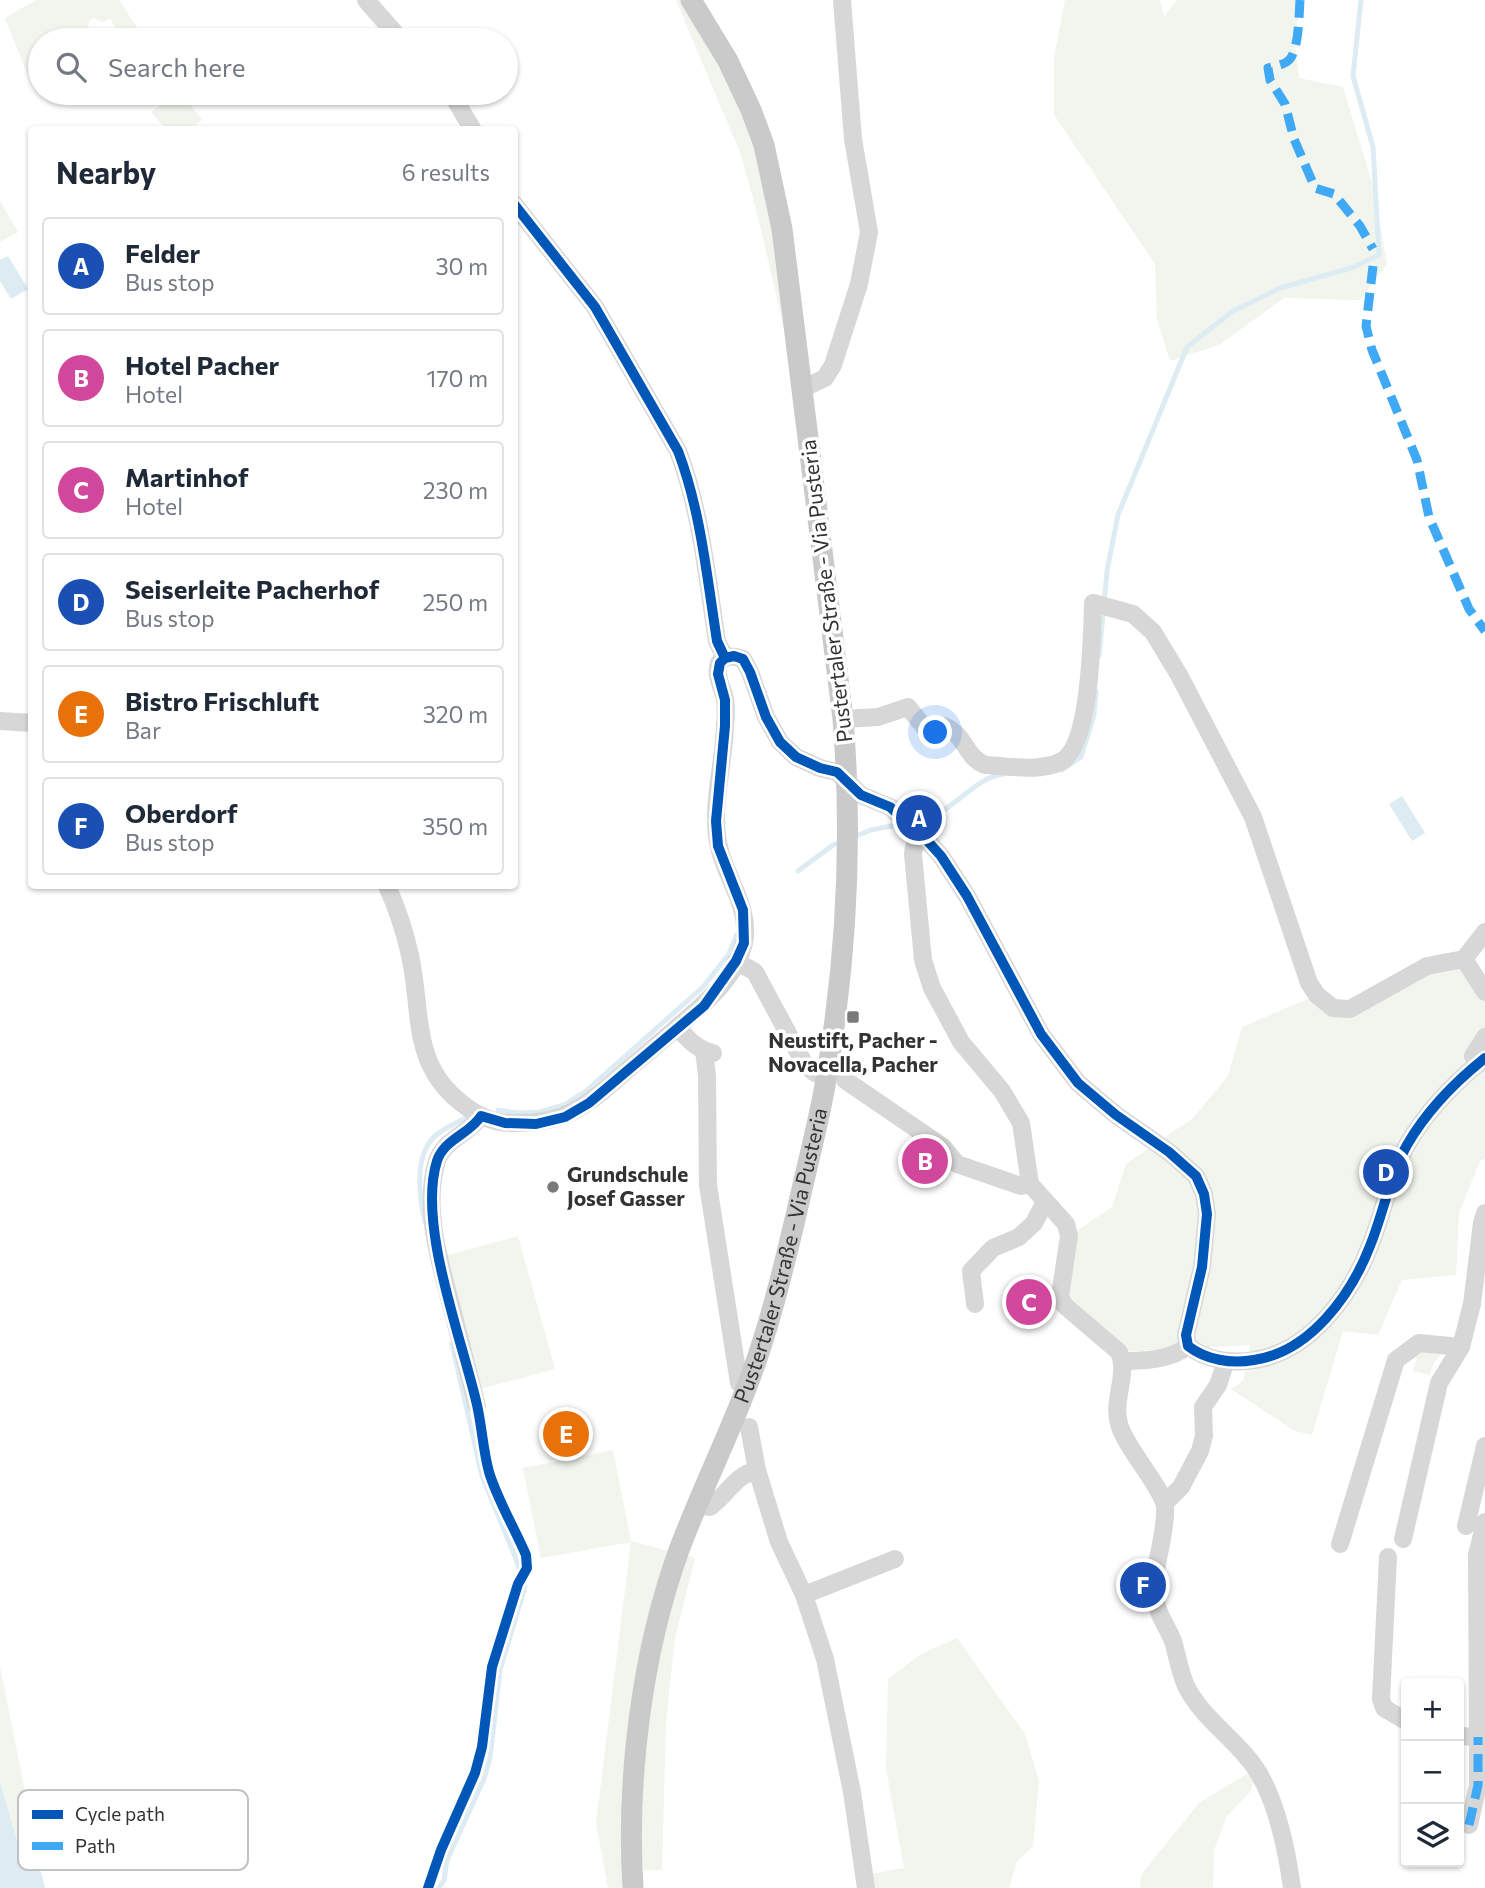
<!DOCTYPE html>
<meta charset="utf-8">
<style>
:root{--surface:#fff;--page:#f2f2f3;--text:#1f2937;--muted:#747a83;--line:#e0e1e3;--accent:#7a7a7a}
body{margin:0;font-family:Commissioner,sans-serif;background:var(--page);color:var(--text)}
.controls{position:absolute;right:21px;bottom:21px;display:grid;overflow:hidden;border-radius:7px;box-shadow:0 2px 5px #0004}
.controls button{width:63px;height:63px;display:grid;place-items:center;padding:0;border:0;border-bottom:2px solid var(--line);background:var(--surface);color:var(--text);font:35px sans-serif}
.you{position:absolute;left:936px;top:733px;width:24px;height:24px;margin:-18px;border:5px solid #fff;border-radius:50%;background:#1a73e8;box-shadow:0 0 0 10px #1a73e833}
.badge{display:grid;place-items:center;width:46px;height:46px;border-radius:50%;background:var(--accent);color:#fff;font-size:23px;font-weight:700}
.pin{position:absolute;translate:-50% -50%;border:4px solid #fff;box-shadow:0 2px 7px #0006}
.list{margin:0;padding:0;list-style:none}
h2{display:flex;justify-content:space-between;align-items:center;height:91px;margin:0;padding:0 28px;font-size:30px}
h2 small{font-size:23px;font-weight:400;color:var(--muted)}
.list li{display:grid;grid-template-columns:46px 1fr auto;gap:21px;align-items:center;box-sizing:border-box;height:98px;margin:0 14px 14px;padding:0 14px;border:2px solid var(--line);border-radius:7px}
.list b{display:block;font-size:26px;white-space:nowrap}
.list p{margin:0;font-size:23px;white-space:nowrap;color:var(--muted)}
.list em{font-size:23px;font-style:normal;color:var(--muted)}
.icon{flex:none;width:38px;height:38px;fill:none;stroke:currentColor;stroke-width:2;stroke-linecap:round;stroke-linejoin:round}
.map{position:relative;flex:none;width:1485px;height:1888px;overflow:hidden}
.search{position:absolute;background:var(--surface);box-shadow:0 2px 5px #0004;left:28px;top:28px;width:490px;height:77px;display:flex;align-items:center;gap:18px;box-sizing:border-box;padding:0 24px;border-radius:38px;color:var(--muted);font-size:26px}
.panel{position:absolute;background:var(--surface);box-shadow:0 2px 5px #0004;left:28px;top:126px;width:490px;height:763px;border-radius:7px}
.map>svg:first-child{display:block}
</style>
<div class="map">
<svg width="1485" height="1888" viewBox="0 0 1485 1888">
<rect width="100%" height="100%" fill="#fff"/>
<g fill="#f1f5ed">
<path d="M36 0H119L138 29 121 39 110 18 103 22 94 18 89 21 88 30 83 34 86 40H40V71L28 75 5 18Z"/>
<path d="M676 0H680L732 89 755 151 769 205 797 384 757 213 741 155Z"/>
<path d="M1065 0H1160L1164 16 1177 0H1300L1295 45 1299 78 1343 87 1373 186 1387 264 1360 300 1284 298 1219 345 1170 361 1157 319 1155 264 1054 115V57Z"/>
<path d="M178 93H181L202 120 191 129H166L151 112Z"/>
<path d="M0 201 18 232 0 242Z"/>
<path d="M1464 959 1485 989V1159L1480 1161 1459 1213 1456 1275 1402 1280 1378 1335 1343 1331 1312 1435 1295 1431 1231 1389 1243 1381 1250 1345 1119 1352 1064 1305 1069 1236 1112 1207 1126 1164 1193 1118 1228 1076 1242 1027 1317 995 1333 1008Z"/>
<path d="M518 1236 555 1369 480 1389 444 1256Z"/>
<path d="M1420 1348 1445 1349 1433 1364 1430 1375 1413 1371 1417 1358 1411 1356Z"/>
<path d="M613 1450 631 1541 695 1558 675 1638 666 1722 662 1870H625V1888H608L596 1823 631 1542 541 1558 523 1468Z"/>
<path d="M957 1638 1025 1734 1039 1781 1033 1847 1017 1861 1009 1888H862L860 1876 904 1868 886 1768 888 1679 921 1654Z"/>
<path d="M0 1667 41 1872 17 1840 0 1782Z"/>
<path d="M1260 1766 1250 1792 1227 1816 1214 1850 1213 1888H1140L1141 1875 1199 1803Z"/>
</g>
<g fill="#ddebf3">
<path d="M8 256 28 289 11 299 0 281V260Z"/>
<path d="M1402 796 1425 833 1412 841 1389 804Z"/>
<path d="M0 1782 17 1840 41 1872 45 1888H0Z"/>
</g>
<g fill="none" stroke-linecap="round" stroke-linejoin="round">
<g stroke="#ddebf3" stroke-width="5">
<path d="M1099 656 1107 571 1118 515 1187 347 1233 311 1280 288 1351 268 1379 255 1373 147 1353 76 1361 0"/>
<path d="M1062 770 1081 757 1094 715 1096 691"/>
<path d="M915 822C953 815 972 778 1003 774"/>
<path d="M851 838 871 830 902 824"/>
<path d="M798 871 833 845 842 842"/>
<path d="M498 1110 518 1113 540 1112 564 1105 586 1091 703 987 729 954 737 934"/>
<path d="M425 1222C419 1197 414 1157 434 1137 442 1129 457 1123 467 1117"/>
<path d="M439 1888 444 1880 447 1860 484 1779 490 1758 500 1670 525 1587 516 1559 482 1476 452 1344"/>
</g>
<g stroke="#d7d7d7" stroke-width="18">
<path d="M366 0 401 40"/>
<path d="M451 93 473 130"/>
<path d="M514 204 595 307 678 451C701 511 707 578 717 641L725 658"/>
<path d="M802 389 825 378 833 365 859 284 869 232 853 139 842 0"/>
<path d="M843 719 878 717 908 707 928 732 944 726C966 735 965 757 985 765 1008 766 1039 772 1060 762 1091 748 1092 635 1093 603L1133 614 1153 632 1179 675 1253 817 1309 983 1317 995 1333 1008 1350 1009 1427 966 1464 959"/>
<path d="M0 721 32 723"/>
<path d="M923 836 914 847 913 854 923 960 932 988 961 1042 1002 1091 1021 1123 1030 1184 1066 1224 1069 1236 1060 1296 1064 1305 1119 1352C1129 1375 1112 1399 1119 1424 1126 1449 1163 1488 1165 1507 1167 1541 1146 1578 1159 1612 1163 1622 1169 1631 1173 1641 1177 1655 1180 1672 1186 1686 1203 1720 1238 1740 1258 1772 1277 1803 1287 1852 1292 1888"/>
<path d="M387 886C396 906 404 929 409 951 423 1007 409 1060 459 1101 474 1114 493 1123 512 1123 551 1124 574 1115 603 1091 626 1071 649 1051 672 1032 699 1007 735 982 744 943 751 908 726 879 719 847 710 808 724 765 725 726 726 717 726 708 725 699 723 688 714 675 719 663 724 654 735 656 743 659L750 672 766 717 780 742 796 757 820 768 837 772 861 795 890 807 923 836 941 856 967 896 1041 1034 1078 1083 1116 1115 1169 1152 1196 1176 1204 1194 1207 1214 1202 1267 1186 1335 1188 1346C1206 1360 1231 1364 1254 1360 1310 1352 1351 1295 1370 1246 1384 1212 1389 1177 1407 1145 1426 1112 1455 1082 1485 1058"/>
<path d="M1485 932 1464 959 1485 992"/>
<path d="M736 961 755 972 805 1065 815 1073"/>
<path d="M677 1027C687 1038 697 1050 713 1053"/>
<path d="M704 1051 707 1076 708 1185 739 1383"/>
<path d="M1478 1064 1473 1056 1485 1037"/>
<path d="M845 1080 943 1147 957 1164 1021 1186 1030 1184"/>
<path d="M975 1304 971 1271 993 1248 1019 1237 1034 1223 1045 1202"/>
<path d="M1461 1347 1472 1304 1482 1223 1485 1213"/>
<path d="M1123 1361C1145 1361 1170 1360 1188 1346"/>
<path d="M477 1406C469 1375 461 1344 453 1313 441 1265 422 1210 437 1161 444 1139 469 1134 481 1116"/>
<path d="M749 1427 757 1470 779 1542 804 1595 825 1659 852 1792 866 1888"/>
<path d="M1165 1503 1181 1487 1200 1451 1204 1436 1203 1407 1218 1385 1226 1361"/>
<path d="M697 1505 710 1507C727 1495 735 1475 757 1470"/>
<path d="M1466 1526 1485 1446"/>
<path d="M1340 1544 1396 1360 1419 1343 1461 1347 1439 1383 1403 1539"/>
<path d="M1388 1557 1381 1699 1384 1708 1406 1721"/>
<path d="M804 1595 895 1559"/>
<path d="M1459 1736 1478 1737 1477 1555 1485 1522"/>
<path d="M1469 1825 1478 1785V1737"/>
</g>
<path stroke="#cacaca" stroke-width="21" id="s1" d="M633 1888C626 1779 642 1652 679 1550 706 1478 742 1410 764 1337 780 1287 791 1236 803 1185 810 1154 818 1123 824 1091 846 968 853 843 843 719L782 229 764 145 751 110 728 61 691 0"/>
<g stroke="#3fa9f5" stroke-width="9" stroke-dasharray="18 9" stroke-linecap="butt">
<path d="M1300 0C1299 14 1299 48 1290 59 1285 65 1275 66 1268 68L1270 80 1285 104 1294 139 1315 188 1334 194 1360 226 1373 249"/>
<path d="M1373 266 1366 326 1372 350 1417 460 1429 517 1469 609 1485 631"/>
<path d="M1469 1825 1478 1785V1737"/>
</g>
<defs>
<g id="cycleway">
<path d="M514 204 595 307 678 451C701 511 707 578 717 641L725 658"/>
<path d="M428 1888 441 1850 475 1773 482 1747 492 1667 518 1584 527 1568 526 1555C515 1529 497 1499 489 1472 483 1450 482 1427 477 1405 462 1339 417 1224 437 1161 444 1139 470 1134 481 1116L505 1123 536 1124 565 1117 589 1103 704 1006 736 961 744 943 743 910 718 846 716 821 725 726V700L718 674 720 663 725 658 734 656 743 659 750 672 766 717 780 742 796 757 820 768 837 772 861 795 890 807 923 836 941 856 967 896 1041 1034 1078 1083 1116 1115 1169 1152 1196 1176 1204 1194 1207 1214 1202 1267 1186 1335 1188 1346C1206 1360 1231 1364 1254 1360 1310 1352 1351 1295 1370 1246 1384 1212 1389 1177 1407 1145 1426 1112 1455 1082 1485 1058"/>
</g>
</defs>
<use href="#cycleway" stroke="#fff" stroke-width="15"/>
<use href="#cycleway" stroke="#0057b8" stroke-width="10"/>
</g>
<g fill="#7a7a7a" stroke="#fff" stroke-width="2.5">
<rect x="846" y="1010" width="14" height="14" rx="3.5"/>
<circle cx="553" cy="1187" r="7"/>
</g>
<g text-anchor="middle" stroke-width="7" stroke-linejoin="round" paint-order="stroke">
<g font-size="21" fill="#333" stroke="#fff">
<text transform="translate(827 591) rotate(-97)" y="7">Pustertaler Straße - Via Pusteria</text>
<text dy="7" stroke="none"><textPath href="#s1" startOffset="656">Pustertaler Straße - Via Pusteria</textPath></text>
</g>
<g font-size="21" font-weight="bold" fill="#333" stroke="#fff">
<text x="853" y="1048">Neustift, Pacher -<tspan x="853" dy="24">Novacella, Pacher</tspan></text>
<text x="567" y="1182" text-anchor="start">Grundschule<tspan x="567" dy="24">Josef Gasser</tspan></text>
</g>
</g>
<rect x="18" y="1790" width="230" height="80" rx="10" fill="#fff" stroke="#c2c2c2" stroke-width="2"/>
<rect x="32" y="1810" width="31" height="9" fill="#0057b8"/>
<rect x="32" y="1842" width="31" height="8" fill="#3fa9f5"/>
<g font-size="19" fill="#333">
<text x="75" y="1821">Cycle path</text>
<text x="75" y="1853">Path</text>
</g>
</svg>
<div class="controls">
<button>+</button>
<button>−</button>
<button><svg class="icon" aria-label="layers" viewBox="0 0 24 24"><path d="M12 4l9 5-9 5-9-5zM3 14l9 5 9-5"/></svg></button>
</div>
<div class="you"></div>
<div class="pin badge" style="left:919px;top:818px;background:#1a4fb4">A</div>
<div class="pin badge" style="left:925px;top:1161px;background:#d1479c">B</div>
<div class="pin badge" style="left:1029px;top:1302px;background:#d1479c">C</div>
<div class="pin badge" style="left:1386px;top:1172px;background:#1a4fb4">D</div>
<div class="pin badge" style="left:566px;top:1434px;background:#e8710a">E</div>
<div class="pin badge" style="left:1143px;top:1585px;background:#1a4fb4">F</div>
<div class="search"><svg class="icon" aria-label="search" viewBox="0 0 24 24"><circle cx="10" cy="10" r="6"/><path d="M15 15l6 6"/></svg>Search here</div>
<section class="panel">
<h2>Nearby<small>6 results</small></h2>
<ul class="list">
<li><span class="badge" style="background:#1a4fb4">A</span><div><b>Felder</b><p>Bus stop</p></div><em>30 m</em></li>
<li><span class="badge" style="background:#d1479c">B</span><div><b>Hotel Pacher</b><p>Hotel</p></div><em>170 m</em></li>
<li><span class="badge" style="background:#d1479c">C</span><div><b>Martinhof</b><p>Hotel</p></div><em>230 m</em></li>
<li><span class="badge" style="background:#1a4fb4">D</span><div><b>Seiserleite Pacherhof</b><p>Bus stop</p></div><em>250 m</em></li>
<li><span class="badge" style="background:#e8710a">E</span><div><b>Bistro Frischluft</b><p>Bar</p></div><em>320 m</em></li>
<li><span class="badge" style="background:#1a4fb4">F</span><div><b>Oberdorf</b><p>Bus stop</p></div><em>350 m</em></li>
</ul>
</section>
</div>
